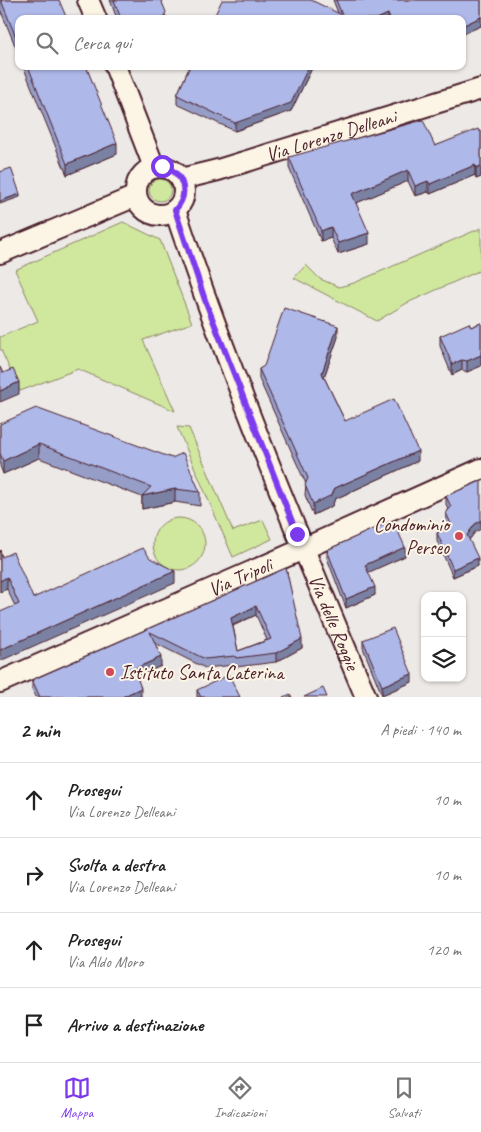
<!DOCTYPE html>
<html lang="it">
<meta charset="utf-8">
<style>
:root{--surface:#fff;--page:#f6f6f6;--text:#222;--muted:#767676;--line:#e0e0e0;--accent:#7c3aed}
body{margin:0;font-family:Caveat,sans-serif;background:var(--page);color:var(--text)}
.controls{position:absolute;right:15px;bottom:15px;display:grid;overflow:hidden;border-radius:10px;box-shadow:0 1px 4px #0004}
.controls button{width:45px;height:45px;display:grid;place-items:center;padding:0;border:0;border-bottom:1px solid var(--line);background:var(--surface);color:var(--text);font:25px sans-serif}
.stop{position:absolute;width:15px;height:15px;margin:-11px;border:4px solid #7c3aed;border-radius:50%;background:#fff}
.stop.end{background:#7c3aed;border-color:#fff;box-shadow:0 1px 5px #0008}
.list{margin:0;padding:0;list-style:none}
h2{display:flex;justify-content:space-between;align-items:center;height:65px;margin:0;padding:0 20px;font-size:21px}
h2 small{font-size:16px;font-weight:400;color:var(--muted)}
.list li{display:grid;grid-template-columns:32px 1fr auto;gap:15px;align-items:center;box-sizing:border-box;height:75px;padding:0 20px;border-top:1px solid var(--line)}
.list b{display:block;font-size:19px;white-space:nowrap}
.list p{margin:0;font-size:16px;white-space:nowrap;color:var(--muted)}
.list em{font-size:16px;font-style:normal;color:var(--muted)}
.icon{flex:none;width:28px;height:28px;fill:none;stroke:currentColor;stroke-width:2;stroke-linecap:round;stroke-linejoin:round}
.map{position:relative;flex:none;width:481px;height:697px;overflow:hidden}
.search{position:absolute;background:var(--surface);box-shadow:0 1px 4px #0004;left:15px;right:15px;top:15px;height:55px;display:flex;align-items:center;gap:12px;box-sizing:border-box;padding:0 18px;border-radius:10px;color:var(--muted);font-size:19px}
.sheet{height:365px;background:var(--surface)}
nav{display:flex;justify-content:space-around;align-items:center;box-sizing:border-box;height:70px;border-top:1px solid var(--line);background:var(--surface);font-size:14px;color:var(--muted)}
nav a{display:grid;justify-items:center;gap:2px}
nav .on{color:var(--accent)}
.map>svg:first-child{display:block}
</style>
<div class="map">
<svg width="481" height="697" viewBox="0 0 481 697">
<rect width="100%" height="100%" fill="#ece9e6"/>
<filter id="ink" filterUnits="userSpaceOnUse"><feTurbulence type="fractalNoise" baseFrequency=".02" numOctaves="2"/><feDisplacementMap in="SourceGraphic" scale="10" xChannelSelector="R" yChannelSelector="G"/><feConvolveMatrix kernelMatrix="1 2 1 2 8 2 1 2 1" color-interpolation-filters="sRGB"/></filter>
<g filter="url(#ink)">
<g fill="#cfe89e" stroke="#8c8464">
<circle cx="160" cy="190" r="11"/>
<path d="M123 222 160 240 192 323 143 340 175 411 78 369 20 391 0 348V337L38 321 15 270Z"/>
<path d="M481 228V270L407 303 377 321 294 278 306 265 320 279 339 287 354 283Z"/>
<path d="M177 427 189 428 233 531 263 520 272 539 233 557Z"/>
<circle cx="179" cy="544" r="26"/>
</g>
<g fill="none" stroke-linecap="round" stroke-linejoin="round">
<defs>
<g id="minor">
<path d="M88 0 96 19"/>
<path d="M115 66 154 167"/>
<circle cx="160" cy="191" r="24"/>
<path id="s1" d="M181 179 218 170 481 89"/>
<path id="s2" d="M175 210C230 375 298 537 366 697"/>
<path d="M0 253 136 196"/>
<path id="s3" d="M0 682 303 549 481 469"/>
</g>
</defs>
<use href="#minor" stroke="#4a1f2b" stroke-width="24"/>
<use href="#minor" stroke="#fcf5e5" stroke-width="20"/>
</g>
<g fill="#969ec8" stroke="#4a1f2b" fill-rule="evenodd">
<path d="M0 0H59L19 19V55L0 9Z"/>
<path d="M110 0H161L166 19H117Z"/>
<path d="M333 0H481V26L462 34V19H213L338 13Z"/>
<path d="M23 66H86L117 154 67 175Z"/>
<path d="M190 66H313L291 111 235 131 177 104V95Z"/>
<path d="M481 131V177L476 179 475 175 430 194 428 192 415 196 408 181 356 203 369 244 338 254 331 238 321 241 289 168V157L435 146Z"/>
<path d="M481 323V366L467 372 462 370 452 375 440 346V336L471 327Z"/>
<path d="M338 337 324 377 345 421 418 461 335 499 332 506 313 515 305 495 306 484 259 379V369Z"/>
<path d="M0 424 200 492V506L175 502 142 509V497L39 458 3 474 0 466Z"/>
<path d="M446 496 475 532 469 540 478 566 453 577 437 541V533L449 527 446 521V513L448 510 446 504Z"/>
<path d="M0 550 2 557 33 598 150 558 175 583 15 606 7 589 0 592Z"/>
<path d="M327 550 405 556 368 572 375 595 346 608 327 558Z"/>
<path d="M286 568 302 648 276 662 236 667 235 665 205 668 155 643 161 666 137 676 141 697H36L32 689V680ZM256 615 267 640 238 651 233 626Z"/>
<path d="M363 640 412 682 382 695 363 648Z"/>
<path d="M197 690 240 697H197Z"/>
</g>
<g fill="#7a81a3" stroke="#4a1f2b">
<path d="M388 14V19H377Z"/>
<path d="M481 17V26L462 34V26Z"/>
<path d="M309 66H313L291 111 235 131V123Z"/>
<path d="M117 143V154L67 175V164Z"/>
<path d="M475 165V175L430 194V184Z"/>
<path d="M481 166V177L476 179V168Z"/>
<path d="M408 170V181L352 205V194Z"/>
<path d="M428 181V192L415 196V186Z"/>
<path d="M20 194V197L0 204V201Z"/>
<path d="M331 227V238L321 241V231Z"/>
<path d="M369 233V244L338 254V243Z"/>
<path d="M338 326V337L322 383V373Z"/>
<path d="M481 355V366L467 372V361Z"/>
<path d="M462 360V370L452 375V364Z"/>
<path d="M19 382V394L0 402V391Z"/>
<path d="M39 444V458L3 474V461Z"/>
<path d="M418 451V461L335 499 332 506 313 515V504L335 488Z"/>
<path d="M175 489V502L142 509V496Z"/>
<path d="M481 521V529L475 532 467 543V535L475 524Z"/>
<path d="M405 547V556L365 574V565Z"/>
<path d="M478 558V566L453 577V569Z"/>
<path d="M175 571V583L0 661V650Z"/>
<path d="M7 577V589L0 592V581Z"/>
<path d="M375 587V595L346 608V599Z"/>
<path d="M256 606V615L231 626V618Z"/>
<path d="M302 639V648L276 662V653Z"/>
<path d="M161 657V666L134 678V669Z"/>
<path d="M412 674V682L382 695V686Z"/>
<path d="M141 688V697H122Z"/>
</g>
<g fill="#aeb8e9" stroke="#4a1f2b" fill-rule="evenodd">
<path d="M1 0H59L67 19H19V45Z"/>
<path d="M114 0H161L166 12 163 19H121Z"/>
<path d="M222 0H311L342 15 336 0H481V17L462 26V19H390L388 14 377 19H213Z"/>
<path d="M28 66H86L117 143 67 164Z"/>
<path d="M190 66H309L291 103 235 123 177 95Z"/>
<path d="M423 120 435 146 478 129 479 131H481V166L476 168 475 165 430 184 428 181 415 186 408 170 352 194 369 233 338 243 331 227 321 231 289 157Z"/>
<path d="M11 168 20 194 0 201V172Z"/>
<path d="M284 308 338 326 322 373 345 421 394 399 418 451 335 488 332 495 313 504 305 485 308 478 259 369 264 366Z"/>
<path d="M469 323 471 327 481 323V355L467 361 462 360 452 364 440 336Z"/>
<path d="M0 367 3 373 13 369 19 382 0 391Z"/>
<path d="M36 408 172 458 183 453 200 492 175 489 142 496 151 487 39 444 3 461 0 453V424Z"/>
<path d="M481 481V521L475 524 467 535 478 558 453 569 437 533 452 526 446 513 451 507 446 496Z"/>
<path d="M393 520 405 547 365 565 375 587 346 599 327 550Z"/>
<path d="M143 548 150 558 175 571 0 650V612L19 604 7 577 0 581V550L2 557 13 552 33 598Z"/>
<path d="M286 568 302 639 276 653 236 658 235 656 205 659 150 632 161 657 134 669 141 688 122 697H40L32 680ZM256 606 271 639 238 651 231 618Z"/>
<path d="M393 628 412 674 382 686 363 640Z"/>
<path d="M229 675 240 697H201L197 690Z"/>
<path d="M323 688 327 697H304Z"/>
<path d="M290 694 292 697H283Z"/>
</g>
</g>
<g fill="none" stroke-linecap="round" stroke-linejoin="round" filter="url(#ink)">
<path stroke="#7c3aed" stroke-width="6" d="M162 166C184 172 190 194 175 210L205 300 297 534"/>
</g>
<g fill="#d1495b" stroke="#fcf5e5" stroke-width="2">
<circle cx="459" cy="536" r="5"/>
<circle cx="110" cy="672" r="5"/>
</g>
<g text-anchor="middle" stroke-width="4" stroke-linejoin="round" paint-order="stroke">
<g font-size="20" fill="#4a1f2b" stroke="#fcf5e5">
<text dy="7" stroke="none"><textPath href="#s1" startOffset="156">Via Lorenzo Delleani</textPath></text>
<text dy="7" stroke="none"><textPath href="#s3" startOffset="262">Via Tripoli</textPath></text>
<text dy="7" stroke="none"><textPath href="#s2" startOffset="442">Via delle Roggie</textPath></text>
</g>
<g font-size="20" fill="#4a1f2b" stroke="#fcf5e5" text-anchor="end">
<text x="449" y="531">Condominio<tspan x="449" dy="23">Perseo</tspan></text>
<text x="120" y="679" text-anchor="start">Istituto Santa Caterina</text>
</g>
</g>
</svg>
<div class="controls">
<button><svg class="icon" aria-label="locate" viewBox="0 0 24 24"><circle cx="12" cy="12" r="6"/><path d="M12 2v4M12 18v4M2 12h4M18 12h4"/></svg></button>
<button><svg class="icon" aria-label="layers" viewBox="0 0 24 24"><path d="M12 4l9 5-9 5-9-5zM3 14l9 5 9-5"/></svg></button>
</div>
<div class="stop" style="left:162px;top:166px"></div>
<div class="stop end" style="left:297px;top:534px"></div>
<div class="search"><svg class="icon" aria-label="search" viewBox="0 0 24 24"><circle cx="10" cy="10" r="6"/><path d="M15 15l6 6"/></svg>Cerca qui</div>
</div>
<section class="sheet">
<h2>2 min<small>A piedi · 140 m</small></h2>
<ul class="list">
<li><svg class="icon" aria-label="ahead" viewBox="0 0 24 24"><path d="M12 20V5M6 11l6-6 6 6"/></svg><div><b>Prosegui</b><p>Via Lorenzo Delleani</p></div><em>10 m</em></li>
<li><svg class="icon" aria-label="right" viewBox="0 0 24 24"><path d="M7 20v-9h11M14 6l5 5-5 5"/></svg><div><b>Svolta a destra</b><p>Via Lorenzo Delleani</p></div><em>10 m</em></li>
<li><svg class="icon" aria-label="ahead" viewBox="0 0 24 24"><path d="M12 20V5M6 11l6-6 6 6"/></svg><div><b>Prosegui</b><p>Via Aldo Moro</p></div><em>120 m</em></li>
<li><svg class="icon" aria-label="arrive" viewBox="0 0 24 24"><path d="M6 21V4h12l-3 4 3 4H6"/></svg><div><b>Arrivo a destinazione</b></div></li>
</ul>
</section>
<nav>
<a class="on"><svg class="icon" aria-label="map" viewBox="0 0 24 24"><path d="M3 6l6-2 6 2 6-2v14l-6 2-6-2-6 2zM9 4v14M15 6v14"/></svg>Mappa</a>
<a><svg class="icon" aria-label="directions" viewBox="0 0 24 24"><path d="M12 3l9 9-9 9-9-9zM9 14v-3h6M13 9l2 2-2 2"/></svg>Indicazioni</a>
<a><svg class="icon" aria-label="saved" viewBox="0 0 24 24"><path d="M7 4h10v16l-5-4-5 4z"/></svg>Salvati</a>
</nav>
